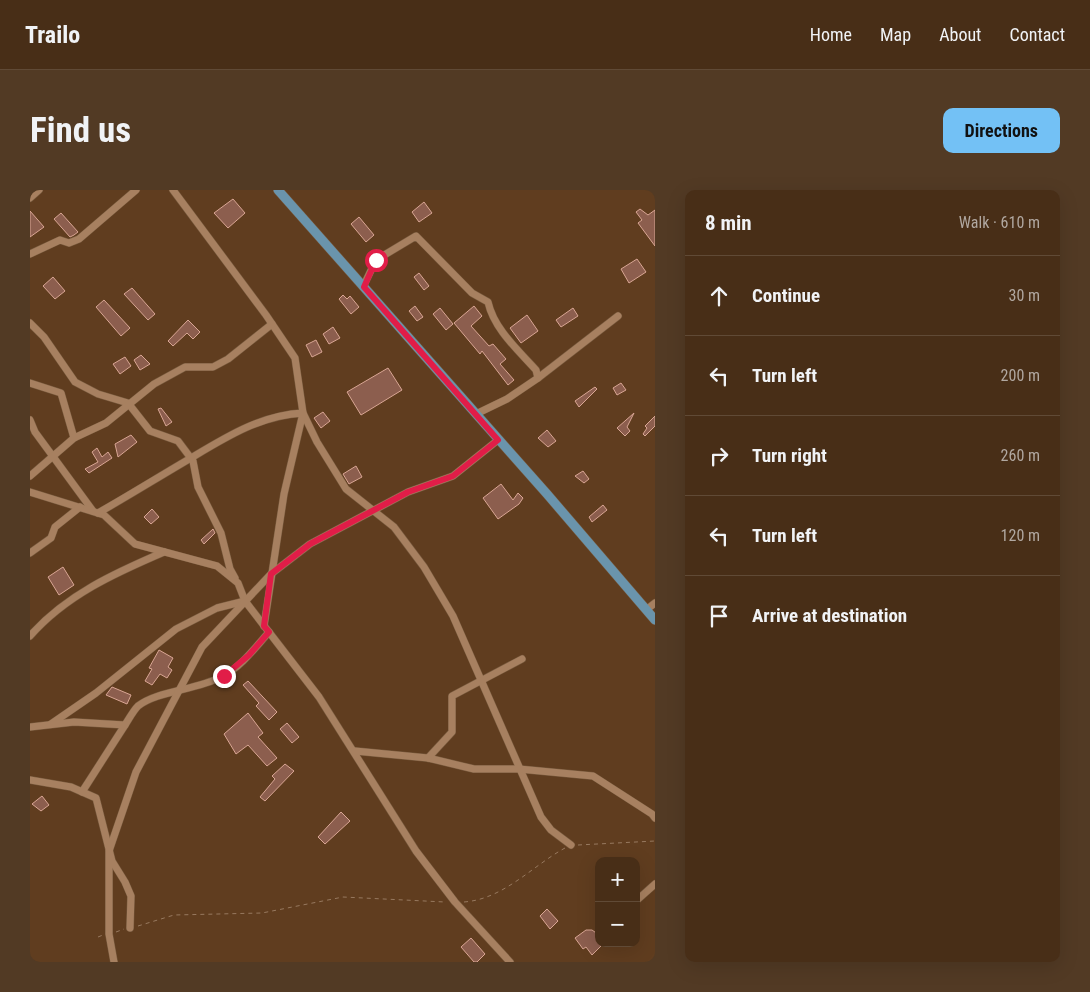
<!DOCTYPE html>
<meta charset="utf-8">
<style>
:root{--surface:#482e17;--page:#523a24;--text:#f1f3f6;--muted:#b1a8a1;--line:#604a36;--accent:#73c1f5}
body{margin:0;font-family:"Roboto Condensed",sans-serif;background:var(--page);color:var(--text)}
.controls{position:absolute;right:15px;bottom:15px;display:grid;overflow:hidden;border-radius:10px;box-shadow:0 5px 20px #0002}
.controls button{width:45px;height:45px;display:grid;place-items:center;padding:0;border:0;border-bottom:1px solid var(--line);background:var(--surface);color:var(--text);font:25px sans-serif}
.stop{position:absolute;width:15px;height:15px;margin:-11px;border:4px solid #e11d48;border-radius:50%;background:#fff}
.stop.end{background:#e11d48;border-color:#fff;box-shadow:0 1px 5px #0008}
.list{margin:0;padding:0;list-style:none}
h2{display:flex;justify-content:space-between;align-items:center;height:65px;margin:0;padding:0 20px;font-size:21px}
h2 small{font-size:16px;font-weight:400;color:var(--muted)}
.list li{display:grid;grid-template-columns:32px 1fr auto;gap:15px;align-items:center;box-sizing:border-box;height:80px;padding:0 20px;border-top:1px solid var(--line)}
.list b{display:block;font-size:19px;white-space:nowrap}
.list em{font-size:16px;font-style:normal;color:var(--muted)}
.icon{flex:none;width:28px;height:28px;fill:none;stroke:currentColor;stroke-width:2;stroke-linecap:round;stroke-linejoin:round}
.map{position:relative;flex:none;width:625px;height:772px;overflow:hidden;border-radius:10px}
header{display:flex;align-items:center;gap:30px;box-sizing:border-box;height:70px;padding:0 25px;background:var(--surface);border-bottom:1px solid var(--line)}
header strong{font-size:24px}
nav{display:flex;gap:28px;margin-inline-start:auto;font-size:18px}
.intro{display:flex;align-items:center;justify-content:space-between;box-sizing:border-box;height:120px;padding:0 30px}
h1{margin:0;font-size:35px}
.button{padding:12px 22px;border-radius:10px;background:var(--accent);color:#111;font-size:18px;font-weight:700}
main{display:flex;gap:30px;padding:0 30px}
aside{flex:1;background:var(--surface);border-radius:10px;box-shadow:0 5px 20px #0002}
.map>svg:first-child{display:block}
</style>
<header>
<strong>Trailo</strong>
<nav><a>Home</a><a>Map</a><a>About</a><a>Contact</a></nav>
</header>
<div class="intro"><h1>Find us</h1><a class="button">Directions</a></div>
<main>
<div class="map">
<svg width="625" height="772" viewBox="0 0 625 772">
<rect width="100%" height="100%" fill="#603d1f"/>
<g fill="#8c5e4e" stroke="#d9a694">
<path d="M203 9 215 23 198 38 184 23Z"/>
<path d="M394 12 402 23 389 32 382 22Z"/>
<path d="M610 19 618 25 625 20V56L608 33 612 30 606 22Z"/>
<path d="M0 21 14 37 0 47Z"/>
<path d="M31 23 48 42 44 45 40 47 24 29Z"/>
<path d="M329 27 344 45 336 52 321 34Z"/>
<path d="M607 69 616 82 599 93 591 79Z"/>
<path d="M389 83 399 96 394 100 384 87Z"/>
<path d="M23 87 35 101 25 109 13 96Z"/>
<path d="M102 98 125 124 118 130 94 104Z"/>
<path d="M313 105 317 109 320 106 329 117 321 124 309 109Z"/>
<path d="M74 110 100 138 91 146 66 117Z"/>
<path d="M385 116 393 127 387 131 379 121Z"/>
<path d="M444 116 452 126 441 136 459 156 463 154 476 169 470 174 484 190 478 195 452 161 450 164 424 133Z"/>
<path d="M410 118 423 134 416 140 403 124Z"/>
<path d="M543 118 548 126 531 137 526 130Z"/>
<path d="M497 125 508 141 491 153 480 138Z"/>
<path d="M158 130 170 142 163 149 157 143 143 156 138 151Z"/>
<path d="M303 137 310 148 299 154 293 144Z"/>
<path d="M286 150 292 162 282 167 276 155Z"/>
<path d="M111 165 120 174 110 180 104 170Z"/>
<path d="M95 167 101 176 90 184 83 174Z"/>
<path d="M358 178 372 200 331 225 317 202Z"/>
<path d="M591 193 596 200 587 205 583 198Z"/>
<path d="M565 197 567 199 549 217 545 211Z"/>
<path d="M131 218 142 232 136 236 128 219Z"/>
<path d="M293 222 300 231 291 238 284 228Z"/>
<path d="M604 223 597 237 600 241 595 246 587 238Z"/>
<path d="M625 226V236L615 246 613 244 617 238 615 236Z"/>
<path d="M517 240 526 251 518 257 508 248Z"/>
<path d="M101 245 107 252 88 267 85 254Z"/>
<path d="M67 258 72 267 78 262 82 268 59 283 55 279 68 272 62 262Z"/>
<path d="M326 276 332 287 319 294 313 284Z"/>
<path d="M553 281 559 289 554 293 545 286Z"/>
<path d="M471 294 483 310 488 303 493 308 489 314 468 329 453 308Z"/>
<path d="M573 315 577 320 562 332 559 327Z"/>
<path d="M122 319 129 327 121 334 114 327Z"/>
<path d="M183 339 185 343 174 354 171 350Z"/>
<path d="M33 377 44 395 29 405 18 387Z"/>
<path d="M129 460 143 468 138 477 142 480 137 488 130 484 122 495 115 491 122 479 119 478Z"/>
<path d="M218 491 247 522 239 530 226 516 229 513 213 495Z"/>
<path d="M82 497 101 505 97 514 76 505Z"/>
<path d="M218 523 233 543 228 547 247 568 237 576 218 555 206 564 194 544Z"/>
<path d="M257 533 269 547 262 553 250 539Z"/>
<path d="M255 574 264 581 235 611 230 607 245 589 242 586Z"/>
<path d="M12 606 19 615 11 621 2 614Z"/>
<path d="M311 622 320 631 295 654 288 647Z"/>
<path d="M517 719 528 731 520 739 510 726Z"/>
<path d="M556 740H562L569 745V753H574L562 765 556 757 553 759 545 748Z"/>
<path d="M441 748 455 764 447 772H444L431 757Z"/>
</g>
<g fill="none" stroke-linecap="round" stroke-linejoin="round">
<defs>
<g id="minor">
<path d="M143 0 236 125 265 168 273 223 287 252 316 299 364 337 394 377 423 426 511 627 521 640 541 655"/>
<path d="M0 8 9 0"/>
<path d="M0 64 30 50 39 53 49 49 106 0"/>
<path d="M333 97 346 70 386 46 442 103 458 112C464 139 488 160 506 180L508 188 477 209 446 224"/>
<path d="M0 133 14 147 45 192 68 204 98 213 120 241 148 251 163 271 168 297 191 343 200 379 205 388"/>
<path d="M508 188 588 126"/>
<path d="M0 193 31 203 44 248"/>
<path d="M0 230 5 242 63 321"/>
<path d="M0 286 44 248 76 233 124 194 155 177H183L198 169 242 134"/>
<path d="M0 302 74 325 105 354 187 376 208 393 215 411 289 507 386 661 425 712 480 772"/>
<path d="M68 323C100 305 130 286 161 268 196 247 231 225 273 223L254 304 234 436"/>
<path d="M0 363 21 348 25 337 50 317"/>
<path d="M616 420 625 413"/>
<path d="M0 446C36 405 85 383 134 362"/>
<path d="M21 534 66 503 146 439 187 418 215 411"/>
<path d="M0 537 44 532 95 535C99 529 103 521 108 516 127 501 166 500 191 487 210 478 225 458 239 442"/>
<path d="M325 561 398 568 444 579H489L563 586 622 624 625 628"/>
<path d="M398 568 422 542V506L492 469"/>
<path d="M0 590 41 597 66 608 82 671 95 692 101 706 100 738"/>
<path d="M52 602 95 535"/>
<path d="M606 711 625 694"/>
<path d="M84 772 79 744V661L106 582 172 457 241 384 280 354 378 302 423 286 468 250"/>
</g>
<path id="major" d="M248 0 517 304 625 430"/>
</defs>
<use href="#minor" stroke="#785a3e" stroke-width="8"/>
<use href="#major" stroke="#785a3e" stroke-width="10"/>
<g stroke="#97795f" stroke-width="1" stroke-dasharray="4 4" stroke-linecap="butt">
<path d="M548 655 625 651"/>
<path d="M434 712C474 709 502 676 535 658"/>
<path d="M108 736 144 725 232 723 313 707 415 712"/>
<path d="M86 742 94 739"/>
<path d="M68 747 73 745"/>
</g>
<use href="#minor" stroke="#a78060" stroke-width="7"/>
<use href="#major" stroke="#6a94ac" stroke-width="9"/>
</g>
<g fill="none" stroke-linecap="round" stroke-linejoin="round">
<path stroke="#e11d48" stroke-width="6" d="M194 486 219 465 239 442 234 436 241 384 280 354 378 302 423 286 468 250 334 97 346 70"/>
</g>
</svg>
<div class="controls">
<button>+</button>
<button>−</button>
</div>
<div class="stop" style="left:346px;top:70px"></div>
<div class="stop end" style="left:194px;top:486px"></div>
</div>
<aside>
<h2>8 min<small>Walk · 610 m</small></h2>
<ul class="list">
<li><svg class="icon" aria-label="ahead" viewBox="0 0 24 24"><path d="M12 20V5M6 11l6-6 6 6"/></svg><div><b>Continue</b></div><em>30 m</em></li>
<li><svg class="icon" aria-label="left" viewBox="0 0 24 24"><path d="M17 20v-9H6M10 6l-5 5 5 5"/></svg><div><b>Turn left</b></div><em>200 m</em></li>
<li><svg class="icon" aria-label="right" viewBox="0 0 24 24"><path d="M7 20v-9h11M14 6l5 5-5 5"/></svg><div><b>Turn right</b></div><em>260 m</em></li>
<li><svg class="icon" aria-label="left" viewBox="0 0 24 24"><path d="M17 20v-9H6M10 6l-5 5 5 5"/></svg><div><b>Turn left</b></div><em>120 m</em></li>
<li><svg class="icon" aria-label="arrive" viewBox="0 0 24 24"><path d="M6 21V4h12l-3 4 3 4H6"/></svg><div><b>Arrive at destination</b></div></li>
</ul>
</aside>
</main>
